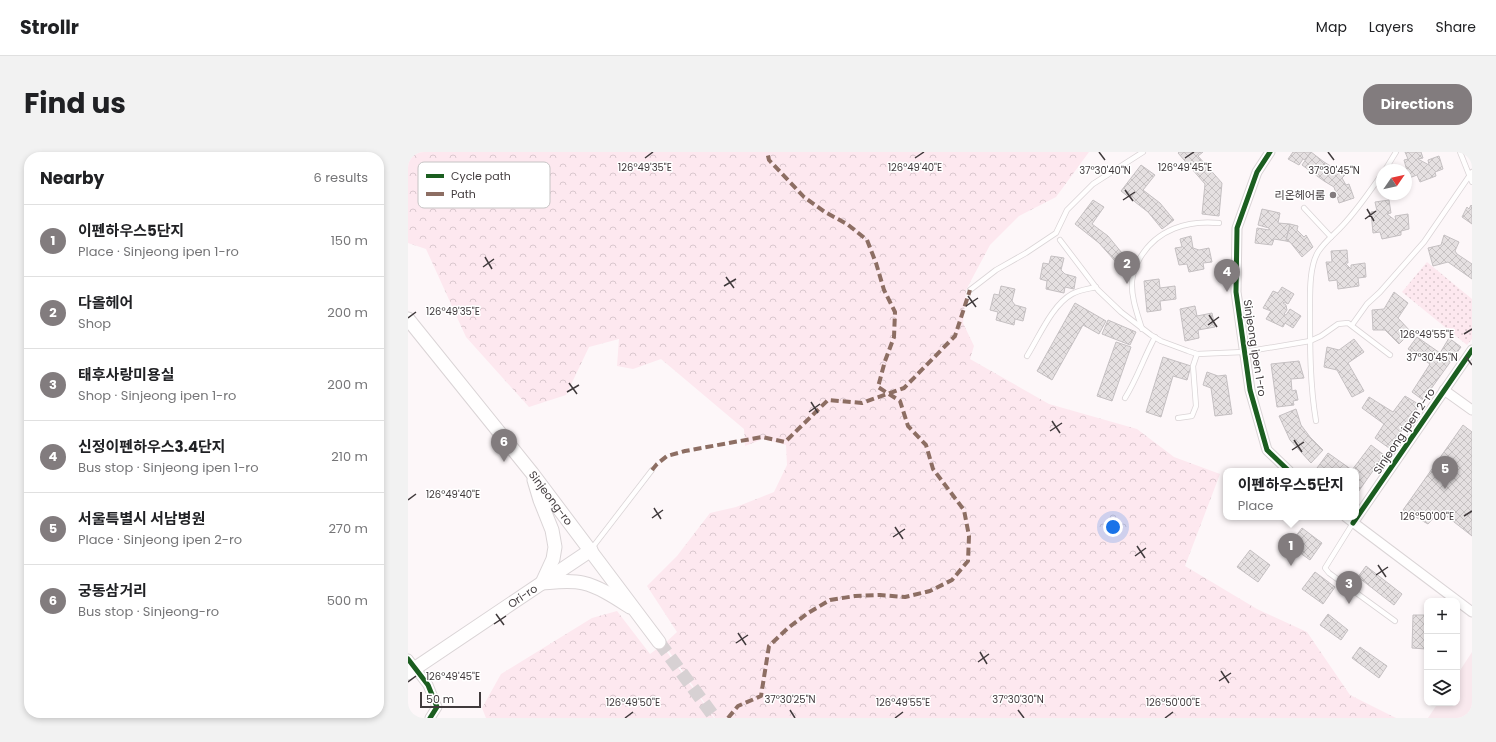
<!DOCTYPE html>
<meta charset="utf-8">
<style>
:root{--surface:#fff;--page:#f2f2f2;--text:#202124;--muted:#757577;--line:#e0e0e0;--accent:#827c7e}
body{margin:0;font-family:Poppins,"Noto Sans KR",sans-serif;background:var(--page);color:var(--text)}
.controls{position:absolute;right:12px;bottom:12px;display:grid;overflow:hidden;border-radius:8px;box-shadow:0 2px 6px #0003}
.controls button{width:36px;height:36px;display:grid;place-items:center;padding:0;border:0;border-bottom:1px solid var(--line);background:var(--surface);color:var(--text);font:20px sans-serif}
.compass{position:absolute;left:968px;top:12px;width:36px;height:36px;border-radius:50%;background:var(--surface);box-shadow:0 2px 6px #0003;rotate:56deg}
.scale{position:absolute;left:12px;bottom:10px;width:61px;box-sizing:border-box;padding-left:4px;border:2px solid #403a3c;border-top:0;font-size:11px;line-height:14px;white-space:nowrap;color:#403a3c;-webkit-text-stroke:3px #fff;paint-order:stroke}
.you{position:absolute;left:705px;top:375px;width:14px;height:14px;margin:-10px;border:3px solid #fff;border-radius:50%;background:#1a73e8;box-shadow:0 0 0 6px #1a73e833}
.badge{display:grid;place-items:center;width:26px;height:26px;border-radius:50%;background:var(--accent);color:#fff;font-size:13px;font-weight:700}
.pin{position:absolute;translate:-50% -33px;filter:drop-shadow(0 1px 2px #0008)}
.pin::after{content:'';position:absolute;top:21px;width:14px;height:12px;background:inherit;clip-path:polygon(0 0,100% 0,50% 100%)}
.popup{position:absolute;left:815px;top:316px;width:136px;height:52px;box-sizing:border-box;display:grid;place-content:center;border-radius:8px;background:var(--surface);filter:drop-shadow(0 1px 3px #0005);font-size:13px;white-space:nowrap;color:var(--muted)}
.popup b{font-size:15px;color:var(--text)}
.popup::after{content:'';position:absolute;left:50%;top:100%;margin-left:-8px;border:8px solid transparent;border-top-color:var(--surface)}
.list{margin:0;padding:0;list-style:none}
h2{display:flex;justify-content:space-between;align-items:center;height:52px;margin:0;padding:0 16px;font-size:17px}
h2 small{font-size:13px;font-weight:400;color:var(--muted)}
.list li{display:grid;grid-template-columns:26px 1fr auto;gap:12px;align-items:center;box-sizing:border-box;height:72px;padding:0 16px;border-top:1px solid var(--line)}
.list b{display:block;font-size:15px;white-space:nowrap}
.list p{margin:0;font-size:13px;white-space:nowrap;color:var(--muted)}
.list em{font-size:13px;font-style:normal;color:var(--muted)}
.icon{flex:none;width:22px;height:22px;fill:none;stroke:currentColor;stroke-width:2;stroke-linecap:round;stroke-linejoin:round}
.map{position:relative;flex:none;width:1064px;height:566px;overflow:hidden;border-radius:16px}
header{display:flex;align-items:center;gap:24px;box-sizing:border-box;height:56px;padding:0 20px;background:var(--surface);border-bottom:1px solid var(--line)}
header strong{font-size:19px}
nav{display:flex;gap:22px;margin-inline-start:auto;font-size:14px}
.intro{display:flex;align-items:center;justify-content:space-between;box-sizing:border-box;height:96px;padding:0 24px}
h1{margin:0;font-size:28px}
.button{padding:10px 18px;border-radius:16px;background:var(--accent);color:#fff;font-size:14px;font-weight:700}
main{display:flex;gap:24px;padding:0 24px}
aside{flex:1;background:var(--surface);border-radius:16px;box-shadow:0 2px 6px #0003}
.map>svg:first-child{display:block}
</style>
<header>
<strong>Strollr</strong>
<nav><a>Map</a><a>Layers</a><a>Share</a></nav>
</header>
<div class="intro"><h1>Find us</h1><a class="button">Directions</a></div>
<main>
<aside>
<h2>Nearby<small>6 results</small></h2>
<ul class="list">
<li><span class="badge">1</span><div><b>이펜하우스5단지</b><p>Place · Sinjeong ipen 1-ro</p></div><em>150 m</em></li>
<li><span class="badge">2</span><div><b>다올헤어</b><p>Shop</p></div><em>200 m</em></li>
<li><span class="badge">3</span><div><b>태후사랑미용실</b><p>Shop · Sinjeong ipen 1-ro</p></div><em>200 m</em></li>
<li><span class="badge">4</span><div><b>신정이펜하우스3.4단지</b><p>Bus stop · Sinjeong ipen 1-ro</p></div><em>210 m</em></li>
<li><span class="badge">5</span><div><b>서울특별시 서남병원</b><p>Place · Sinjeong ipen 2-ro</p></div><em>270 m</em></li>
<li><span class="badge">6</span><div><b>궁동삼거리</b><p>Bus stop · Sinjeong-ro</p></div><em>500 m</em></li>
</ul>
</aside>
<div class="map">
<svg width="1064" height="566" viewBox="0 0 1064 566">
<defs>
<pattern id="forest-crowns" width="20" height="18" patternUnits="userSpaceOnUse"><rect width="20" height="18" fill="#fde8ef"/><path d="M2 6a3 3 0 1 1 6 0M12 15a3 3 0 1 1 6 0" fill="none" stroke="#dac8ce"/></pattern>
<pattern id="park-dots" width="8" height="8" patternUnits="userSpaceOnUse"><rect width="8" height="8" fill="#fde8ef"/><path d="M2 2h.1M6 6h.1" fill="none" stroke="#dac8ce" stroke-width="1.8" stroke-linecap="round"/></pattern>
<pattern id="building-cross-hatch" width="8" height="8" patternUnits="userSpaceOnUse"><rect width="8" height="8" fill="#e5e0e1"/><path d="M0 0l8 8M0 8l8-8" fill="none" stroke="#c6c1c2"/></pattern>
</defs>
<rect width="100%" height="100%" fill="#fdf7f9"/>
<path fill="#f9e9ee" d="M1064 500V566H1020L1030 551H1049V523Z"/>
<g fill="url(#forest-crowns)">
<path d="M0 0H681L648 45 611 64 582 93 558 138 555 171 566 194 562 207 641 252 729 277 766 305 812 322 777 414 849 457 899 480 942 543 988 566H307L256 492 269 480 239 434 269 404 302 361 328 355 366 340 379 313 378 293 355 287 337 294 336 277 253 207 225 217 209 214 211 187 181 195 158 243 121 255 58 185 18 97 0 91Z"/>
<path d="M209 459 242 502 254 493 306 566H78L74 556 93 522 184 466Z"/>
</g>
<path fill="url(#park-dots)" d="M1019 110 1064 147V187L1059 193 994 140Z"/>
<g fill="url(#building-cross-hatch)" stroke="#c5c0c2">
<path d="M771 0H795L790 4 814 31 811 64 794 62 797 32 770 1Z"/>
<path d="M885 0H903L897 8 895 7 891 13 880 7Z"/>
<path d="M903 0 916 10 937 23 934 26 938 33 941 32 946 46 931 51 926 35 916 29 894 13Z"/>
<path d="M997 0H1013L1015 6 1010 7 1021 13 1020 8 1031 4 1035 17 1027 20 1028 24 1012 30 1009 23 1001 26 996 8 1000 7Z"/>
<path d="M733 13 747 23 735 38 752 51 766 68 754 77 740 60 713 39Z"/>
<path d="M685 48 696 55 684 72 700 84 723 112 716 119 691 91 667 72Z"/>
<path d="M981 48 983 61 979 62 988 69 987 64 1000 62 1001 77 993 79V83L974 87 972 80 965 81 963 60 969 59 967 50Z"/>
<path d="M1063 53 1064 54V72L1054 65 1059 55 1061 57Z"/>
<path d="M854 57 872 61 870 71 882 72 878 89 866 87 864 93 847 91 849 76 861 78V76L850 73Z"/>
<path d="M882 72 890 74 889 78 896 85 898 83 905 95 894 105 882 90 878 89Z"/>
<path d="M1036 83 1051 90 1047 99 1049 102 1064 112V127L1040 110 1025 114 1020 96 1033 93Z"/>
<path d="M783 84 785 96 791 98 801 96 804 110 795 111 796 117 781 120 779 112 771 113 767 96 774 95 772 87Z"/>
<path d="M939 98 940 111H937L943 117V113L957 111 958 125 950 126 951 134 930 137 929 128 921 129 918 110H924L923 99Z"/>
<path d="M643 104 656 106 653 118 657 122 668 125 666 137 657 135 656 141 638 137 639 129 632 127 635 111 641 112Z"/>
<path d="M751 127 752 136 767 134 768 147 752 149 753 158 739 160 736 129Z"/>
<path d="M593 134 607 137 604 149 607 153 618 156 615 169 607 167 606 173 588 168 590 160 582 158 586 142 591 143Z"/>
<path d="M874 135 886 142 880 152 876 150 875 151 878 153 879 158 876 162 878 163 882 157 893 164 885 176 877 171 875 175 858 167 863 159 855 156 865 139 870 141Z"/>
<path d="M986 140 1000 151 990 166 1003 180 991 192 977 178H965L964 158 976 157Z"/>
<path d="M667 151 698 169 691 182 675 173 644 228 629 219Z"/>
<path d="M787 154 789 164 804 161 807 175 790 178 791 186 777 189 772 157Z"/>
<path d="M700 168 728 180 722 193 694 182Z"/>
<path d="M1009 185 1032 201 1041 186 1053 195 1015 248 1004 240 1022 212 1000 197Z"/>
<path d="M946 187 956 200 940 211 956 239 944 245 929 218 916 215 919 195 931 198Z"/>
<path d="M708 190 723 195 704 249 689 244Z"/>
<path d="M755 205 783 214 779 228 765 224 753 265 738 260Z"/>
<path d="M891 209 896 226 883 227 884 239 888 238 890 248 885 249 886 253 869 255 863 212Z"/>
<path d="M799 220 810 224 818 223 824 262 807 264 803 236 795 233Z"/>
<path d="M997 244 1012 253 981 296 967 286 976 272 954 256 961 245 985 260Z"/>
<path d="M888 257 893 273 902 285 915 298 903 311 882 288 871 264Z"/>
<path d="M1055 273 1064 280V384L1032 359 1020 372 995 358Z"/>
<path d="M963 293 976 303 948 343V319H913L909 316 920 301 944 318Z"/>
<path d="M894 376 914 391 902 408 881 393Z"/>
<path d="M842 398 862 413 850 430 829 415Z"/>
<path d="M958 414 994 442 986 453 950 425Z"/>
<path d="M907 420 927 435 915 452 894 437Z"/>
<path d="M920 462 940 478 933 488 912 473Z"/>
<path d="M1005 463H1019L1018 497 1004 496Z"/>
<path d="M952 495 979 514 971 526 944 506Z"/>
</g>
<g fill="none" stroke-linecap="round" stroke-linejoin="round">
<path stroke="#d7d1d3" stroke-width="13" stroke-dasharray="13 6" stroke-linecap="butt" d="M251 490 307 566"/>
<defs>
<g id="lane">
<path d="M1052 0 1064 30"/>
<path d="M977 18 988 0"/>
<path d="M896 56 923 85"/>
<path d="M652 88 690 138 713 160 743 183 753 189 780 199 789 202 836 200 902 189 913 184 930 172 940 171 982 203"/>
<path d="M562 138 588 118 618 101 648 81 659 58 685 32 735 0"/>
<path d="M944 173 959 152 972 140 1016 90 1064 20"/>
<path d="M734 177C729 161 723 145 724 129 725 120 728 113 732 106 749 77 780 68 811 71"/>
<path d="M619 204C631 185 644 153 664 142 671 138 680 137 688 135"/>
<path d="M717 246C729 227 736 205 747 185"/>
<path d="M770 266 784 264 788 254 785 214 789 202"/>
<path d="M908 269C902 233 902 197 902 160 902 142 901 115 910 100 917 89 927 82 935 73 950 57 962 39 974 22"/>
<path d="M945 371 917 416 921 421 987 469"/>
<path d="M184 396 244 318"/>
</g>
<g id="street">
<path d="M862 0 849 20 829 76 828 140 842 238 859 298 881 319"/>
<path d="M1036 238 1064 258"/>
<path d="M938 365 1064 460"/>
<path d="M945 371 1064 198"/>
<path d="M0 507 20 533 29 555 22 566"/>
</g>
<g id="secondary">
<path id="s1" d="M0 167 124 321 251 490"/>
<path d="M126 328 132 348 144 378 147 395 145 407 134 431C148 430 162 428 175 431 192 435 208 446 222 455"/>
<path id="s2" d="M0 521 183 398"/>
</g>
</defs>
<use href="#lane" stroke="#dad4d6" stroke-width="6"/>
<use href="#street" stroke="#dad4d6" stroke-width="11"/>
<use href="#secondary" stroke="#dad4d6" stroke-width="15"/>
<use href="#lane" stroke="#fffefe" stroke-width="4.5"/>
<use href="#street" stroke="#fffefe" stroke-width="9"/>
<use href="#secondary" stroke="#fffefe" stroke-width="13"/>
<g stroke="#8d6e63" stroke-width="4" stroke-dasharray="8 4" stroke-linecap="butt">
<path d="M244 318 249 312 259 304 277 299 354 285 377 290 420 248 454 251 496 236 547 184 562 138"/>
<path d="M320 566 330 554 353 544 361 494 380 476 400 461 422 448 447 444 472 443 497 445 522 439 544 428 560 409 561 384 556 358 525 317 518 293 500 274 492 249 470 235 477 209 486 185 487 160 476 138 468 111 459 88 439 72 417 60 396 45 361 8 359 0"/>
</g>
<defs>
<g id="cycleway">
<path d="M862 0 849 20 829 76 828 140 842 238 859 298 881 319"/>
<path d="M945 371 1064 198"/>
<path d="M0 507 20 533 29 555 22 566"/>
</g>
</defs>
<use href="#cycleway" stroke="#fff" stroke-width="8"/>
<use href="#cycleway" stroke="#1b5e20" stroke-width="5"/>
</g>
<path fill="none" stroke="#403a3c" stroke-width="1.5" d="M691 0 697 8M920 0 926 8M237 6 245 0M507 6 516 0M777 6 786 0M717 38 725 49M715 48 727 40M959 57 966 69M957 67 968 59M77 105 84 117M75 115 86 107M318 125 326 136M316 134 328 127M560 144 568 155M558 154 570 146M801 163 809 175M0 166 8 160M800 173 811 165M1056 182 1064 177M1058 205 1064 213M161 231 169 242M159 240 171 233M403 250 410 261M401 260 412 252M644 269 652 281M642 279 654 271M886 288 894 300M884 298 896 290M0 348 8 342M246 356 253 367M1056 364 1064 359M244 366 255 358M487 375 495 387M485 385 497 377M729 394 737 406M727 404 738 396M970 413 978 425M968 423 980 415M88 462 96 473M86 472 98 464M330 481 338 493M328 491 340 483M572 500 579 512M570 510 581 502M813 519 821 531M811 529 823 521M0 530 8 524M382 558 387 566M610 558 616 566M217 566 225 560M487 566 495 560M757 566 765 560"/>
<circle fill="#827c7e" stroke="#fff" stroke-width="1.5" cx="925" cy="43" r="4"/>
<g text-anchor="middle" stroke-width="3" stroke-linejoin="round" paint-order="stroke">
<g font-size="11" fill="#403a3c" stroke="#fff" text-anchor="end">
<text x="917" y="47">리온헤어룸</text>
</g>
<g font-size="11" fill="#403a3c" stroke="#fff">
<text transform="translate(847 196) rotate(81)" y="4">Sinjeong ipen 1-ro</text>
<text transform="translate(996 279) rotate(-56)" y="4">Sinjeong ipen 2-ro</text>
<text dy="4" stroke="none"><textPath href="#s1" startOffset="229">Sinjeong-ro</textPath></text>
<text dy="4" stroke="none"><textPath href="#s2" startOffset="138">Ori-ro</textPath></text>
</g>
</g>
<rect x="10" y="10" width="132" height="46" rx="6" fill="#fff" stroke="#c6c4c4" stroke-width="1"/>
<rect x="18" y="22" width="18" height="4" fill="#1b5e20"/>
<rect x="18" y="40" width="18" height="4" fill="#8d6e63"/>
<g font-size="11" fill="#403a3c">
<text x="43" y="28">Cycle path</text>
<text x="43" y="46">Path</text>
</g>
<g font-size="10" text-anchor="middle" fill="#403a3c" stroke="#fff" stroke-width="3" stroke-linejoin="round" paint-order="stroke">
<text x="237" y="19">126°49'35"E</text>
<text x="507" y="19">126°49'40"E</text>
<text x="777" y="19">126°49'45"E</text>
<text x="697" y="22">37°30'40"N</text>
<text x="926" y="22">37°30'45"N</text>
<text x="45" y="163">126°49'35"E</text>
<text x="1019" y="186">126°49'55"E</text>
<text x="1024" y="209">37°30'45"N</text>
<text x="45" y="346">126°49'40"E</text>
<text x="1019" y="368">126°50'00"E</text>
<text x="45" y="528">126°49'45"E</text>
<text x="382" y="551">37°30'25"N</text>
<text x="610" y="551">37°30'30"N</text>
<text x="225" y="554">126°49'50"E</text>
<text x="495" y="554">126°49'55"E</text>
<text x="765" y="554">126°50'00"E</text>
</g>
</svg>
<div class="controls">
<button>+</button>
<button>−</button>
<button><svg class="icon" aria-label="layers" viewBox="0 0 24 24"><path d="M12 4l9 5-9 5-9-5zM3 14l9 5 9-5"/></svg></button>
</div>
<svg class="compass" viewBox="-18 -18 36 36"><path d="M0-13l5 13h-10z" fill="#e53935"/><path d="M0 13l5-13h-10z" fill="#757577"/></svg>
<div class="scale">50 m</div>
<div class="you"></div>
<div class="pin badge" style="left:883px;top:414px">1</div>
<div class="popup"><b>이펜하우스5단지</b>Place</div>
<div class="pin badge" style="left:719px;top:132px">2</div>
<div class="pin badge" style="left:941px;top:452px">3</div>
<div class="pin badge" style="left:819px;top:140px">4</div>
<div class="pin badge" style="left:1037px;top:337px">5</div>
<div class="pin badge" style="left:96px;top:310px">6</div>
</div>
</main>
